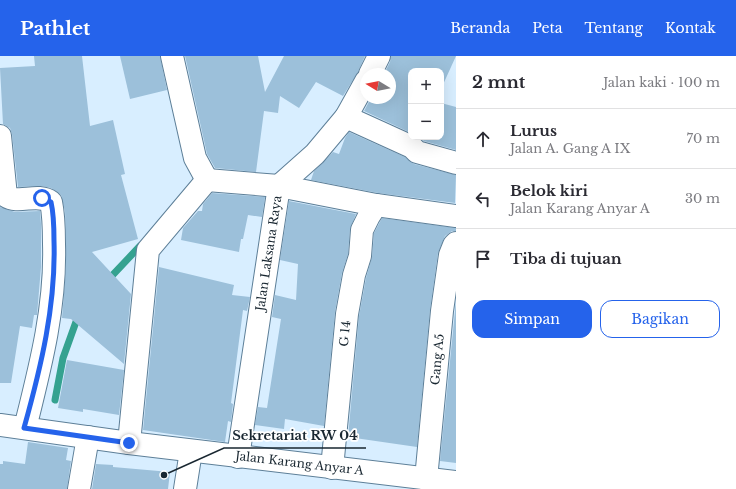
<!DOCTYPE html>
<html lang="id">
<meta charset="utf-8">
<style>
:root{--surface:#fff;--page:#f2f2f3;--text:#2b2b33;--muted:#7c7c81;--line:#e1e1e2;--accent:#2563eb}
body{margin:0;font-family:"Libre Baskerville",serif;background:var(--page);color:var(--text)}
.controls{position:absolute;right:12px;top:12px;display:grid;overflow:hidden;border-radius:8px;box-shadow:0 4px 16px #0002}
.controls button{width:36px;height:36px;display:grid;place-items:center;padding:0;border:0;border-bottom:1px solid var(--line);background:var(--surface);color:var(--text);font:20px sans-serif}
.compass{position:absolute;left:360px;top:12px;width:36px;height:36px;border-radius:50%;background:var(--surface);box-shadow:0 4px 16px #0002;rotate:280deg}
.stop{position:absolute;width:12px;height:12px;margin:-9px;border:3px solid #2563eb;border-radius:50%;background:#fff}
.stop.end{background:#2563eb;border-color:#fff;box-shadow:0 1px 4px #0008}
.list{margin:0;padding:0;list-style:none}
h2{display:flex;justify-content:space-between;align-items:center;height:52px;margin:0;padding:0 16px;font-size:17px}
h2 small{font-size:13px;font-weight:400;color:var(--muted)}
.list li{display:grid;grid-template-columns:26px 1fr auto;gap:12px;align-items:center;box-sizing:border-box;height:60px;padding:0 16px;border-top:1px solid var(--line)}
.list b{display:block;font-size:15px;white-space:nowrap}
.list p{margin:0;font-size:13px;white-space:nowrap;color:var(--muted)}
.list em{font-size:13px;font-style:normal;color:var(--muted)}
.actions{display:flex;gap:8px;padding:12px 16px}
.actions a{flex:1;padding:9px 0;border:1px solid var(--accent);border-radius:12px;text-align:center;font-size:14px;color:var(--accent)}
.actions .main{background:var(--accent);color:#fff}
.icon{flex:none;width:22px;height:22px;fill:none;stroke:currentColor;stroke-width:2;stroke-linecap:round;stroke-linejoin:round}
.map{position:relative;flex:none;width:456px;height:433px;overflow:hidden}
header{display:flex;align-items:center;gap:24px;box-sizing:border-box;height:56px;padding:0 20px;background:var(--accent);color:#fff}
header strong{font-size:19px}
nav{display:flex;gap:22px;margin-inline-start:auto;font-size:14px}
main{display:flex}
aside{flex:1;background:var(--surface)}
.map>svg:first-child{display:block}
</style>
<header>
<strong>Pathlet</strong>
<nav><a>Beranda</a><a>Peta</a><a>Tentang</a><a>Kontak</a></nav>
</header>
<main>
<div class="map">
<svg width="456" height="433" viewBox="0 0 456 433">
<rect width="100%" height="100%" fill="#d8eeff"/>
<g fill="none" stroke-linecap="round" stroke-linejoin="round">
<g stroke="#35a290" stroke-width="7">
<path d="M107 225 140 190"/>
<path d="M55 344 63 302 77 263 79 260"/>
</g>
</g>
<g fill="#9cc0da">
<path d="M34 0H82L90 70 113 64 125 118 121 119 138 183 92 196 131 238 124 308 71 263 62 262 66 212V183L65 155 61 139 51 132 42 130 18 131 12 78 10 72 3 68 0 12 35 10Z"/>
<path d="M120 0H160L167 34 130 43Z"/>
<path d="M185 0H258L265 36 284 0H365L358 16 343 40 316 26 299 52 280 40 278 57 264 55 256 116 215 112 207 98Z"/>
<path d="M391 0H456L441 33V15H411V77L364 55 371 42H390V18H384L390 6Z"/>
<path d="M441 47 456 51V94L424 85 419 81H441Z"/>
<path d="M349 76 405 101 414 108 456 119 455 147 378 137 311 124 314 115 333 96 339 98 345 82Z"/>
<path d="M212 137 265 141 262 161 248 159 243 183H241L239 196 181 184 183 172 198 155H202L203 148Z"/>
<path d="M289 145 356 158 350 173 348 198 342 217 335 256 324 370 285 363 284 373 255 369 258 351 267 352 281 263 272 261 275 239 296 244 298 208 280 204Z"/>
<path d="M0 151 15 156 40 155 41 168V211L37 259H34L32 272 20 270 11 327H0Z"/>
<path d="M382 162 456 172V175H452L445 180 438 197 430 254 417 391 348 381 359 260 366 222 372 201 374 177Z"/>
<path d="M159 211 234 229 232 239 250 241 247 255 243 254 231 347 233 348 231 366 228 365 225 386 143 374Z"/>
<path d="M456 245V407L440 405Z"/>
<path d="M67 304 124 314 119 359 83 353V356L58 352Z"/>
<path d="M28 386 68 392 66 404 71 405 67 433H0V408H3V405L25 408Z"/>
<path d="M96 408 113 409V411L170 416 168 433H92Z"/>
</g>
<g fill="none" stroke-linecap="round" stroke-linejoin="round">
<defs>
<g id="minor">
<path d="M172 0 195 102 207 124"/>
<path d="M370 18 379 0"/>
<path d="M346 61 412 91 417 96 456 107"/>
<path d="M0 80 6 140C19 149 37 136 51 146 54 160 54 174 54 188 56 251 40 312 25 372"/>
<path d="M207 124 279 130 376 149 456 160"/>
<path id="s1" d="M0 369 129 387 456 426"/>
<path d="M129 387 148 194 207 124"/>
<path id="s2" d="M238 401 279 130 315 98 346 61 366 25"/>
<path id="s3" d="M332 412 347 258 354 219 360 200 362 174 369 160 376 149"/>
<path id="s4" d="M426 423 442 255 450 199 454 189 456 187"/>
<path d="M79 433 88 381"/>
<path d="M185 433 191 395"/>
</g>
</defs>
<use href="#minor" stroke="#5d7f98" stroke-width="24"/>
<use href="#minor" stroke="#fff" stroke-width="22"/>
</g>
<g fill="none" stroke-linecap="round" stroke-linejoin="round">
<path stroke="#2563eb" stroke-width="5" d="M42 142 51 146C54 159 54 172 54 185 56 249 41 311 24 372L129 387"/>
</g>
<g text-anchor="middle" stroke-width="3.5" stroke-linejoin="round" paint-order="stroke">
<g font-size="12" fill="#192731" stroke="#fff">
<text dy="4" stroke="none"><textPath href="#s2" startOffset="206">Jalan Laksana Raya</textPath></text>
<text dy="4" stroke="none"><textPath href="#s3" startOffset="135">G 14</textPath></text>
<text dy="4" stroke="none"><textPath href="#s4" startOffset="120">Gang A5</textPath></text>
<text dy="4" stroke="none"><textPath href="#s1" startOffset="302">Jalan Karang Anyar A</textPath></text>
</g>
</g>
<path fill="none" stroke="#192731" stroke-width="1.5" d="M164 419L224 392H366"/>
<circle fill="#192731" stroke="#fff" stroke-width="1.5" cx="164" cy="419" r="4"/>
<g font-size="13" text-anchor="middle" font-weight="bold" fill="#192731" stroke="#fff" stroke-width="3.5" stroke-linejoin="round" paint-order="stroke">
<text x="295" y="384">Sekretariat RW 04</text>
</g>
</svg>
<div class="controls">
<button>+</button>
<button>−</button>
</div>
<svg class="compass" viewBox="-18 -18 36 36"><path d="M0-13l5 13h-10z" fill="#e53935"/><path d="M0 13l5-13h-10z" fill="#7c7c81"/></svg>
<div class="stop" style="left:42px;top:142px"></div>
<div class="stop end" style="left:129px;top:387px"></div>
</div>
<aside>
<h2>2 mnt<small>Jalan kaki · 100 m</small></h2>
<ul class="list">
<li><svg class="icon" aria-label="ahead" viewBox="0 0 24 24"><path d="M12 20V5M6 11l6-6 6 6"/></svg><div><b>Lurus</b><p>Jalan A. Gang A IX</p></div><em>70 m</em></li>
<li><svg class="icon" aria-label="left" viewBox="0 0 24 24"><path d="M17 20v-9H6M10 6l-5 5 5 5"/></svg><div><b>Belok kiri</b><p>Jalan Karang Anyar A</p></div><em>30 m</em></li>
<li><svg class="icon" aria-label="arrive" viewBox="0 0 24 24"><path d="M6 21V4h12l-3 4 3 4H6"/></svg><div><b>Tiba di tujuan</b></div></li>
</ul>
<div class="actions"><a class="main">Simpan</a><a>Bagikan</a></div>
</aside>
</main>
